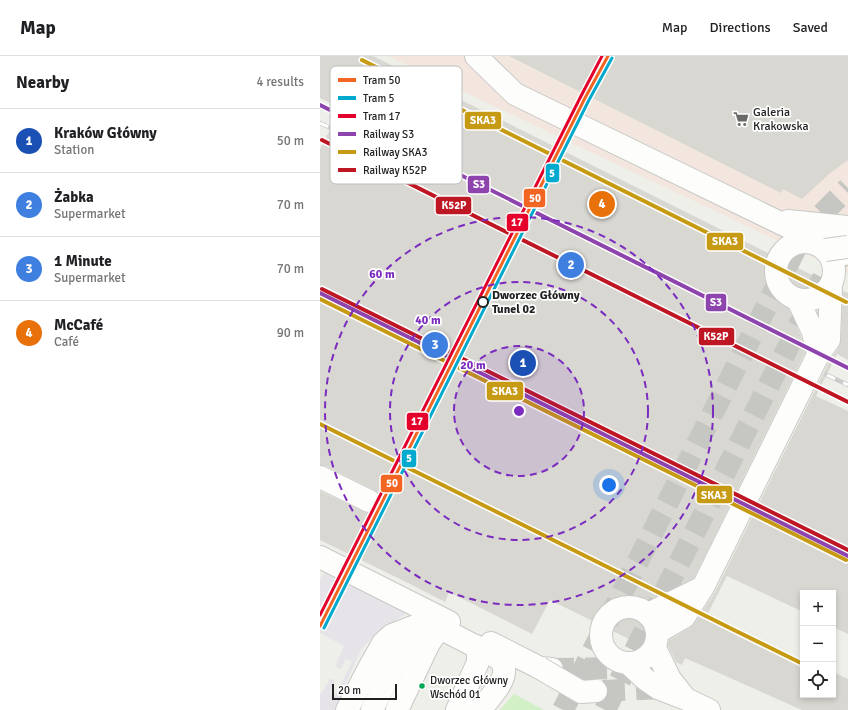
<!DOCTYPE html>
<meta charset="utf-8">
<style>
:root{--surface:#fff;--page:#f6f6f6;--text:#202124;--muted:#757577;--line:#e0e0e0;--accent:#696967}
body{margin:0;font-family:Signika,sans-serif;background:var(--page);color:var(--text)}
.controls{position:absolute;right:12px;bottom:12px;display:grid;overflow:hidden;border-radius:0px;box-shadow:0 2px 6px #0003}
.controls button{width:36px;height:36px;display:grid;place-items:center;padding:0;border:0;border-bottom:1px solid var(--line);background:var(--surface);color:var(--text);font:20px sans-serif}
.scale{position:absolute;left:12px;bottom:10px;width:65px;box-sizing:border-box;padding-left:4px;border:2px solid #212121;border-top:0;font-size:11px;line-height:14px;white-space:nowrap;color:#212121;-webkit-text-stroke:3px #fff;paint-order:stroke}
.you{position:absolute;left:289px;top:429px;width:14px;height:14px;margin:-10px;border:3px solid #fff;border-radius:50%;background:#1a73e8;box-shadow:0 0 0 6px #1a73e833}
.badge{display:grid;place-items:center;width:26px;height:26px;border-radius:50%;background:var(--accent);color:#fff;font-size:13px;font-weight:700}
.pin{position:absolute;translate:-50% -50%;border:2px solid #fff;box-shadow:0 1px 4px #0006}
.list{margin:0;padding:0;list-style:none}
h2{display:flex;justify-content:space-between;align-items:center;height:52px;margin:0;padding:0 16px;font-size:17px}
h2 small{font-size:13px;font-weight:400;color:var(--muted)}
.list li{display:grid;grid-template-columns:26px 1fr auto;gap:12px;align-items:center;box-sizing:border-box;height:64px;padding:0 16px;border-top:1px solid var(--line)}
.list b{display:block;font-size:15px;white-space:nowrap}
.list p{margin:0;font-size:13px;white-space:nowrap;color:var(--muted)}
.list em{font-size:13px;font-style:normal;color:var(--muted)}
.icon{flex:none;width:22px;height:22px;fill:none;stroke:currentColor;stroke-width:2;stroke-linecap:round;stroke-linejoin:round}
.map{position:relative;flex:none;width:528px;height:654px;overflow:hidden}
header{display:flex;align-items:center;gap:24px;box-sizing:border-box;height:56px;padding:0 20px;background:var(--surface);border-bottom:1px solid var(--line)}
header strong{font-size:19px}
nav{display:flex;gap:22px;margin-inline-start:auto;font-size:14px}
main{display:flex}
aside{flex:1;background:var(--surface)}
.map>svg:first-child{display:block}
</style>
<header>
<strong>Map</strong>
<nav><a>Map</a><a>Directions</a><a>Saved</a></nav>
</header>
<main>
<aside>
<h2>Nearby<small>4 results</small></h2>
<ul class="list">
<li><span class="badge" style="background:#1a4fb4">1</span><div><b>Kraków Główny</b><p>Station</p></div><em>50 m</em></li>
<li><span class="badge" style="background:#3f7fe0">2</span><div><b>Żabka</b><p>Supermarket</p></div><em>70 m</em></li>
<li><span class="badge" style="background:#3f7fe0">3</span><div><b>1 Minute</b><p>Supermarket</p></div><em>70 m</em></li>
<li><span class="badge" style="background:#e8710a">4</span><div><b>McCafé</b><p>Café</p></div><em>90 m</em></li>
</ul>
</aside>
<div class="map">
<svg width="528" height="654" viewBox="0 0 528 654">
<rect width="100%" height="100%" fill="#efefea"/>
<path fill="#f2e6de" d="M68 0H528V218Z"/>
<path fill="#d2f0c6" d="M194 638 224 654H180Z"/>
<path fill="#e6e4e9" d="M11 505 94 541 84 559 55 579 42 592 39 598 14 654H0V638H1L10 622 15 625 10 636 15 639 32 606 26 603 21 613 15 610 24 590 0 577V524Z"/>
<g fill="#d8d7d2">
<path d="M0 0H53L500 223 499 229 498 256 489 239 485 234 479 232 473 233 468 237 466 243 467 249 481 280 485 297 374 522 322 547 317 551 316 558 317 563 321 568 327 570 326 576 327 583 324 585 323 590 230 544 212 578 129 536 125 546 88 527 0 484V435L44 456 49 457 56 455 60 450 61 445 60 438 54 434 6 410 0 409V93L21 52 0 42Z"/>
<path d="M189 0H528V104L509 118 482 143 463 133 461 137Z"/>
<path d="M523 235 528 237V304L517 298 496 340 528 355V578L513 571V537H483V556L407 520 387 559 483 604V639H513V616L528 623V654H482L365 602 362 609 356 606 346 586 370 572 374 568 394 538 509 306 519 291 521 284Z"/>
</g>
<g fill="none" stroke-linecap="round" stroke-linejoin="round">
<g stroke="#c6c6c2" stroke-width="22" stroke-dasharray="22 11" stroke-linecap="butt">
<path d="M232 613 307 612 316 617"/>
<path d="M283 635 342 632"/>
<path d="M243 654 484 176 528 132"/>
<path d="M285 654 507 214 528 194"/>
</g>
<defs>
<g id="minor">
<path d="M156 0 195 38 524 198"/>
<path d="M468 165 528 171"/>
<circle cx="485" cy="215" r="29"/>
<path d="M478 244 493 276 498 299"/>
<path d="M0 421 49 445"/>
<path d="M0 501 129 566"/>
<circle cx="309" cy="579" r="28"/>
<path d="M328 558 383 531"/>
<path d="M338 576 364 561 383 531 498 299 509 284 511 229"/>
<path d="M171 587 220 612 232 613"/>
<path d="M335 592 350 623 365 642"/>
<path d="M309 608 325 623 338 632 366 643 389 654"/>
<path d="M27 654 49 612 63 587 72 579 98 569H109L120 572 178 602C196 617 170 641 160 654"/>
<path d="M52 654 89 580 98 569"/>
<path d="M77 654 109 587 120 572"/>
<path d="M137 654 158 606V595L156 590"/>
</g>
</defs>
<use href="#minor" stroke="#c8c8c6" stroke-width="24"/>
<use href="#minor" stroke="#fdfdfc" stroke-width="22"/>
<defs>
<g id="rail">
<path d="M0 67 11 72"/>
<path d="M507 319 528 329"/>
</g>
</defs>
<use href="#rail" stroke="#cbcbcb" stroke-width="4.5"/>
<use href="#rail" stroke="#fff" stroke-width="3" stroke-dasharray="9" stroke-linecap="butt"/>
<defs>
<g id="minor-bridge">
<path d="M505 194 528 191"/>
<path d="M220 612 261 636 276 635"/>
</g>
</defs>
<use href="#minor-bridge" stroke="#c8c8c6" stroke-width="24" stroke-linecap="butt"/>
<use href="#minor-bridge" stroke="#fdfdfc" stroke-width="22"/>
<defs>
<g id="rail-1">
<path d="M0 49 528 312"/>
<path d="M0 237 528 500"/>
</g>
<g id="rail-2">
<path d="M42 4 526 246"/>
<path d="M0 243 526 504"/>
<path d="M0 368 416 575 481 607"/>
</g>
<g id="rail-3">
<path d="M2 84 528 346"/>
<path d="M2 233 528 494"/>
</g>
</defs>
<use href="#rail-1" stroke="#fff" stroke-width="7"/>
<use href="#rail-2" stroke="#fff" stroke-width="7"/>
<use href="#rail-3" stroke="#fff" stroke-width="7"/>
<use href="#rail-1" stroke="#8e44ad" stroke-width="4"/>
<use href="#rail-2" stroke="#c79a14" stroke-width="4"/>
<use href="#rail-3" stroke="#be1622" stroke-width="4"/>
<defs>
<path id="tram-1" d="M0 570 265 42 288 0"/>
<path id="tram-2" d="M4 572 269 44 292 2"/>
<path id="tram-3" d="M0 559 261 40 282 0"/>
</defs>
<use href="#tram-1" stroke="#fff" stroke-width="6"/>
<use href="#tram-2" stroke="#fff" stroke-width="6"/>
<use href="#tram-3" stroke="#fff" stroke-width="6"/>
<use href="#tram-1" stroke="#f26522" stroke-width="3"/>
<use href="#tram-2" stroke="#00a9ce" stroke-width="3"/>
<use href="#tram-3" stroke="#e4002b" stroke-width="3"/>
</g>
<circle cx="199" cy="355" r="65" fill="#7b2cbf" fill-opacity=".12"/>
<g fill="none" stroke="#7b2cbf" stroke-width="2" stroke-dasharray="7 5">
<circle cx="199" cy="355" r="65"/>
<circle cx="199" cy="355" r="129"/>
<circle cx="199" cy="355" r="194"/>
</g>
<defs>
<symbol id="supermarket-bare" viewBox="-9 -9 18 18"><path d="M-6-5.5h2.5l.6 2H6L4.5 2H-2.5L-4.4-4H-6ZM-1.5 3.2a1.3 1.3 0 1 0 .1 0ZM3 3.2a1.3 1.3 0 1 0 .1 0Z" fill="#696967" stroke="#fff" stroke-width="2.5" paint-order="stroke"/></symbol>
</defs>
<g fill-rule="evenodd">
<use href="#supermarket-bare" x="410" y="52" width="22" height="22"/>
</g>
<circle fill="#fff" stroke="#212121" stroke-width="2" cx="163" cy="246" r="5"/>
<circle fill="#00a651" stroke="#fff" stroke-width="1.5" cx="102" cy="630" r="3.5"/>
<g text-anchor="middle" stroke-width="3.5" stroke-linejoin="round" paint-order="stroke">
<g font-size="11" fill="#212121" stroke="#fff" text-anchor="start">
<text x="110" y="628">Dworzec Główny<tspan x="110" dy="14">Wschód 01</tspan></text>
</g>
<g font-size="12" fill="#212121" stroke="#fff" text-anchor="start">
<text x="433" y="60">Galeria<tspan x="433" dy="14">Krakowska</tspan></text>
</g>
<g font-size="12" font-weight="bold" fill="#212121" stroke="#fff" text-anchor="start">
<text x="172" y="243">Dworzec Główny<tspan x="172" dy="14">Tunel 02</tspan></text>
</g>
</g>
<rect x="10" y="10" width="132" height="118" rx="6" fill="#fff" stroke="#bcbcbc" stroke-width="1"/>
<rect x="18" y="22" width="18" height="4" fill="#f26522"/>
<rect x="18" y="40" width="18" height="4" fill="#00a9ce"/>
<rect x="18" y="58" width="18" height="4" fill="#e4002b"/>
<rect x="18" y="76" width="18" height="4" fill="#8e44ad"/>
<rect x="18" y="94" width="18" height="4" fill="#c79a14"/>
<rect x="18" y="112" width="18" height="4" fill="#be1622"/>
<g font-size="11" fill="#212121">
<text x="43" y="28">Tram 50</text>
<text x="43" y="46">Tram 5</text>
<text x="43" y="64">Tram 17</text>
<text x="43" y="82">Railway S3</text>
<text x="43" y="100">Railway SKA3</text>
<text x="43" y="118">Railway K52P</text>
</g>
<circle cx="199" cy="355" r="6" fill="#7b2cbf" stroke="#fff" stroke-width="2"/>
<g font-size="12" text-anchor="middle" font-weight="bold" fill="#7b2cbf" stroke="#fff" stroke-width="3.5" stroke-linejoin="round" paint-order="stroke">
<text x="62" y="222">60 m</text>
<text x="108" y="268">40 m</text>
<text x="153" y="313">20 m</text>
</g>
<g stroke="#fff" stroke-width="1.5">
<rect x="144" y="55" width="38" height="19" rx="4" fill="#c79a14"/>
<rect x="225" y="107" width="15" height="20" rx="4" fill="#00a9ce"/>
<rect x="147" y="119" width="23" height="19" rx="4" fill="#8e44ad"/>
<rect x="203" y="132" width="23" height="20" rx="4" fill="#f26522"/>
<rect x="115" y="140" width="37" height="19" rx="4" fill="#be1622"/>
<rect x="186" y="157" width="23" height="19" rx="4" fill="#e4002b"/>
<rect x="386" y="176" width="38" height="19" rx="4" fill="#c79a14"/>
<rect x="385" y="237" width="22" height="19" rx="4" fill="#8e44ad"/>
<rect x="378" y="271" width="37" height="19" rx="4" fill="#be1622"/>
<rect x="166" y="325" width="38" height="20" rx="4" fill="#c79a14"/>
<rect x="86" y="356" width="23" height="19" rx="4" fill="#e4002b"/>
<rect x="81" y="393" width="16" height="19" rx="4" fill="#00a9ce"/>
<rect x="60" y="418" width="23" height="19" rx="4" fill="#f26522"/>
<rect x="376" y="429" width="37" height="19" rx="4" fill="#c79a14"/>
</g>
<g font-size="11" text-anchor="middle" font-weight="bold" fill="#fff">
<text x="163" y="68">SKA3</text>
<text x="232" y="121">5</text>
<text x="159" y="132">S3</text>
<text x="215" y="146">50</text>
<text x="134" y="153">K52P</text>
<text x="197" y="170">17</text>
<text x="405" y="189">SKA3</text>
<text x="396" y="250">S3</text>
<text x="396" y="284">K52P</text>
<text x="185" y="339">SKA3</text>
<text x="97" y="369">17</text>
<text x="89" y="406">5</text>
<text x="72" y="431">50</text>
<text x="394" y="443">SKA3</text>
</g>
</svg>
<div class="controls">
<button>+</button>
<button>−</button>
<button><svg class="icon" aria-label="locate" viewBox="0 0 24 24"><circle cx="12" cy="12" r="6"/><path d="M12 2v4M12 18v4M2 12h4M18 12h4"/></svg></button>
</div>
<div class="scale">20 m</div>
<div class="you"></div>
<div class="pin badge" style="left:203px;top:307px;background:#1a4fb4">1</div>
<div class="pin badge" style="left:251px;top:209px;background:#3f7fe0">2</div>
<div class="pin badge" style="left:115px;top:289px;background:#3f7fe0">3</div>
<div class="pin badge" style="left:282px;top:148px;background:#e8710a">4</div>
</div>
</main>
